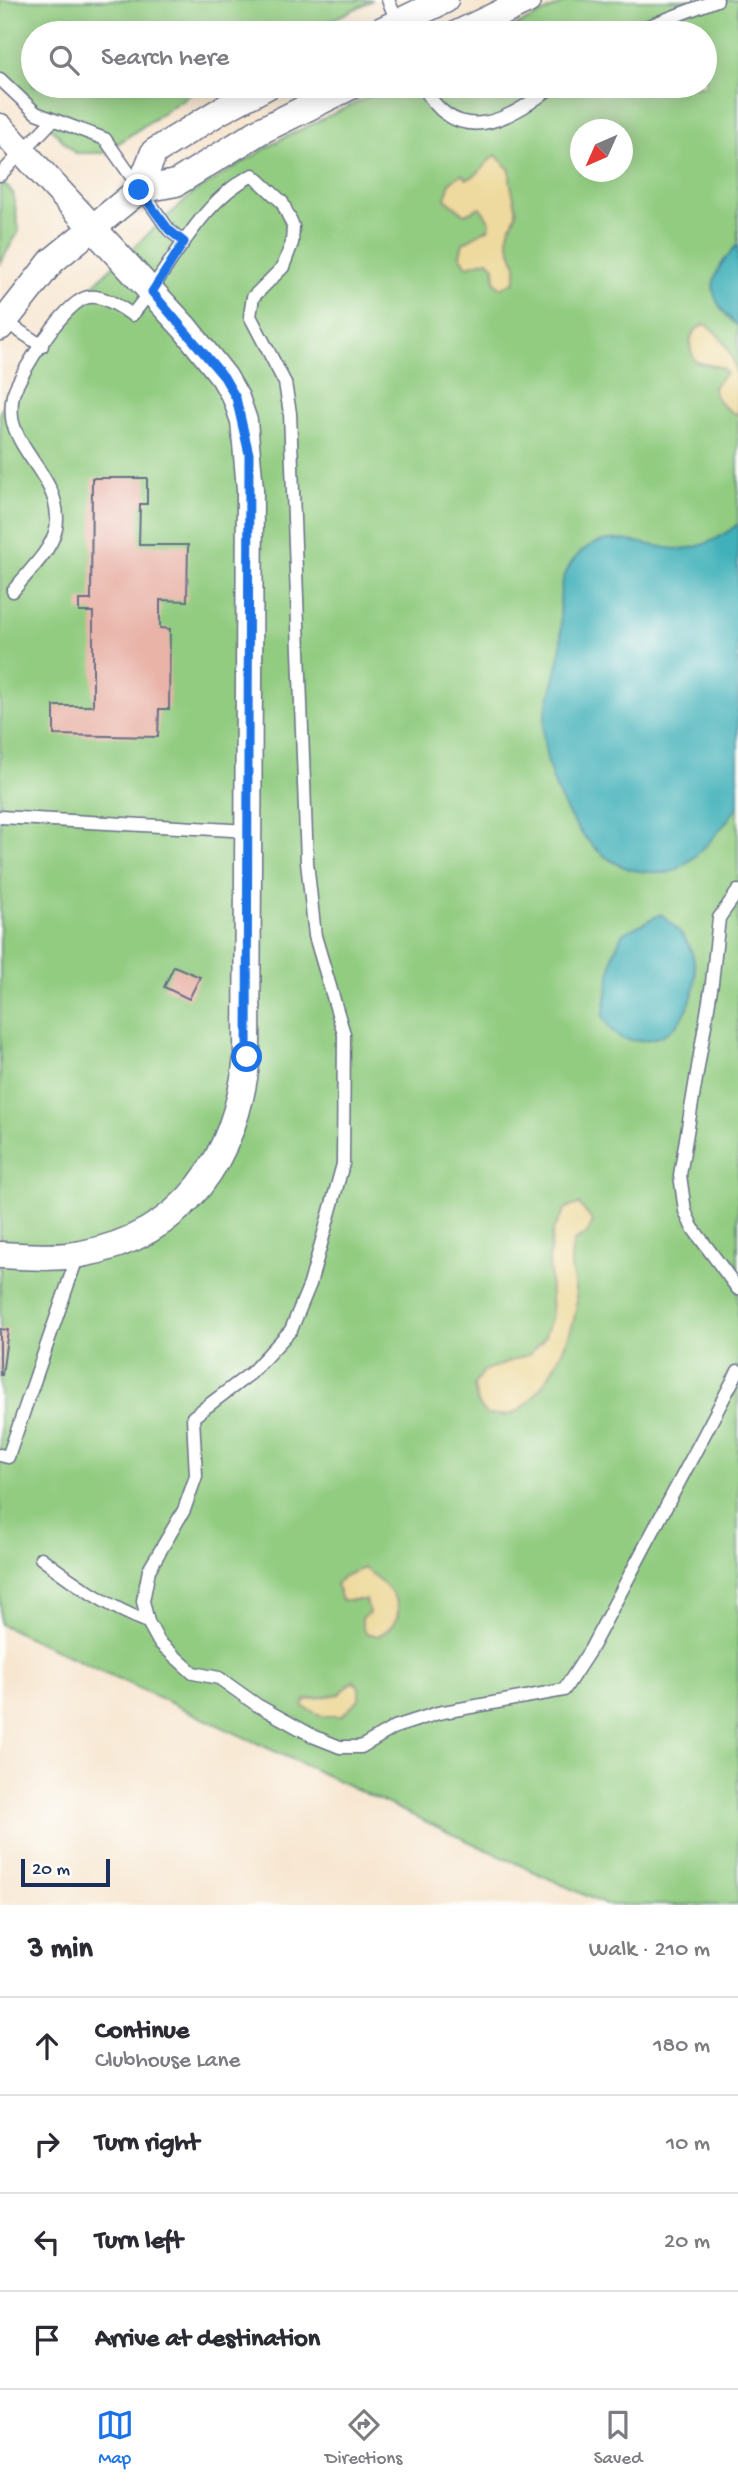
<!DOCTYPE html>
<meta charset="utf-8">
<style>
:root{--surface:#fff;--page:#f7f7f7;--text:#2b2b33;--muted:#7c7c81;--line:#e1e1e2;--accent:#1a73e8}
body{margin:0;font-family:"Gochi Hand",sans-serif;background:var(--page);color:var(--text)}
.compass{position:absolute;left:570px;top:119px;width:63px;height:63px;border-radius:50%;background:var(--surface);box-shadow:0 4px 18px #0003;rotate:225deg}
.scale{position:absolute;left:21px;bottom:18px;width:89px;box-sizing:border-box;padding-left:7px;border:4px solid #1b2f5e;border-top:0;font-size:19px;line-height:24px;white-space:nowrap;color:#1b2f5e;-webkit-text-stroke:5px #fdfcf7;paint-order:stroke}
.stop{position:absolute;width:21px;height:21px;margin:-16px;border:5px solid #1a73e8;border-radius:50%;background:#fff}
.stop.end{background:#1a73e8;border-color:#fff;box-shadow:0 2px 7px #0008}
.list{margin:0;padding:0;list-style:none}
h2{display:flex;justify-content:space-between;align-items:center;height:91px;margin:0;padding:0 28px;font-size:30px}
h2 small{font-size:23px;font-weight:400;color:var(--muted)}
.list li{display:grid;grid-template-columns:46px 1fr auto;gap:21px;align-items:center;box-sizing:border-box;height:98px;padding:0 28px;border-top:2px solid var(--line)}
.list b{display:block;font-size:26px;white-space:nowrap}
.list p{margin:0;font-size:23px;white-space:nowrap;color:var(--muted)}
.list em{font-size:23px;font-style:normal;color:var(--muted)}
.icon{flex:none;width:38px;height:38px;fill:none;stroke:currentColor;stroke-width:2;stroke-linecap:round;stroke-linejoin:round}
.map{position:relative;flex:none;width:738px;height:1905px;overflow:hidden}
.search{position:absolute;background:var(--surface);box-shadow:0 4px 18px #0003;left:21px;right:21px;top:21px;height:77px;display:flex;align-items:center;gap:18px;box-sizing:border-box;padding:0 24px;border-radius:38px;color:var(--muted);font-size:26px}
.sheet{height:483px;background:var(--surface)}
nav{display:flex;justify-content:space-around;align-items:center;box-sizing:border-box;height:98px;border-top:2px solid var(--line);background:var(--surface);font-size:19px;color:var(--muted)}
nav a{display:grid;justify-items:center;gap:4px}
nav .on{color:var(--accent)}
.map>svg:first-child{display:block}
</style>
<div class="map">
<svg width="738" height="1905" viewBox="0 0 738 1905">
<rect width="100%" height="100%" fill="#fdfcf7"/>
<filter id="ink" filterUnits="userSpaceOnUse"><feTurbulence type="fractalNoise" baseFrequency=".0143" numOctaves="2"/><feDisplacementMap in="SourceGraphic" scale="14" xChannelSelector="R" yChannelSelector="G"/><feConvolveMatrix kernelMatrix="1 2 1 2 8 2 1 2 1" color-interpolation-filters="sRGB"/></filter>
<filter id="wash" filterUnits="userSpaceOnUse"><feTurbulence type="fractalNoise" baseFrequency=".00686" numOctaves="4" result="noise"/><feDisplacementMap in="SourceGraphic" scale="28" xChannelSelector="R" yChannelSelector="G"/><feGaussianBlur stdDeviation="1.57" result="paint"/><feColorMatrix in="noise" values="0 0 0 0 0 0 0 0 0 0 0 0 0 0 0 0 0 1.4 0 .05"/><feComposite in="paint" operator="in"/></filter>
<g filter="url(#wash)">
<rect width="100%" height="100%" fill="#f7e6d0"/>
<g fill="#92cc81" stroke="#567e70" stroke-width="2" fill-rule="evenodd">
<path d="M0 0H373L305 33H33V86H202L104 153H75L0 75Z"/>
<path d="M570 0H738V1905H606L0 1624V411L50 335 97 281 193 193 281 139 391 86H705V33H501ZM580 130H622V172H580Z"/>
<path d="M0 180 13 193 19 231 0 263Z"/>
</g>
<g fill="#eeda9e" stroke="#84847e" stroke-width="2">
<path d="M496 155 510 170C509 185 514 194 516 208 518 218 509 225 508 234 506 252 522 259 514 282L501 288 495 282 494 267 488 260 467 266 460 255 463 243 489 228 490 222 480 207 465 214 445 199 450 182 462 174 467 179C482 175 484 161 496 155Z"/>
<path d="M706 324C738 349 738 376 738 415 726 410 715 401 713 387L726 373 723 368 696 362C687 347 687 331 706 324Z"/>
<path d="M579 1204 593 1222 587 1234 574 1241C565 1271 579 1285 576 1309 572 1338 541 1400 514 1413 506 1416 496 1415 487 1415L477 1402 474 1385 484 1371 530 1354 544 1339 552 1316 549 1258 553 1230 566 1208Z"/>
<path d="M363 1568C389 1585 419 1614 378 1636L366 1633 362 1626V1618L369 1613 366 1600H342L336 1584 342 1577Z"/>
<path d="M354 1681 359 1687V1699L342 1716H322L303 1707 305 1700 339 1694Z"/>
</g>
<g fill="#41b1ba" stroke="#2e708c" stroke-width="2">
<path d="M738 244V326C702 295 708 277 738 244Z"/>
<path d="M738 524V806C725 825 693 865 670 872 664 874 656 872 649 872 589 871 550 794 544 742 540 709 560 676 561 643 562 609 552 581 579 554 608 525 648 549 681 549 703 548 722 537 738 524Z"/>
<path d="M661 914C673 925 689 939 693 956 701 991 685 1034 647 1040 638 1041 624 1041 616 1035 611 1031 607 1023 603 1018L613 955 622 934Z"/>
</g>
<g id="blocks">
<g fill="#e9b3a8">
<path d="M92 478H147V504H140L139 545H188L187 601 160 600V628L170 629 169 709H159L158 737 54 735V706H93V612H79V600H91Z"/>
<path d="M174 966 200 977 189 999 164 987Z"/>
<path d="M0 1329 8 1330 2 1375H0Z"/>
</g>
</g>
</g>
<g filter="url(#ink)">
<use href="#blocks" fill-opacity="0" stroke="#686f86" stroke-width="2"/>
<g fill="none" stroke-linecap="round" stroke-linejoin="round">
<defs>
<g id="lane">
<path d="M388 0 398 23"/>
<path d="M630 33 717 0"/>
<path d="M0 79 36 113 105 139 169 230 184 242"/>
<path d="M423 86C457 149 509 121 553 86"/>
<path d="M0 175 53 120"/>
<path d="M3 320 42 346"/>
<path d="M13 591C28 571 57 547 57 520 58 481 23 458 13 423 11 416 11 399 14 392 22 371 66 299 89 297 103 295 121 307 132 315 169 271 200 200 253 175L282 202 293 226 292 243 283 267 253 297 250 316 285 383 290 413 307 862 315 936 344 1034 343 1164 310 1284 291 1330 251 1373 193 1417 196 1476 184 1510 149 1570 143 1601 148 1622 159 1642 193 1673 219 1678 257 1705 315 1737 340 1747H361L395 1727 438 1713 564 1690 590 1650 738 1371"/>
<path d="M0 817 249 831"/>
<path d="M738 891 719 918 712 983 680 1175 685 1211 692 1227 738 1289"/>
<path d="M0 1455 8 1457 78 1255"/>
<path d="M41 1558C74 1583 108 1607 148 1622"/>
</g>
<g id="street">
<path d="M376 33 445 0"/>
<path d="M459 33 528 0"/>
<path d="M0 127 185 328 224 377 236 398 244 421 250 489 247 1057C236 1157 186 1235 81 1254 55 1259 26 1256 0 1255"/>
<path d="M139 190 176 183 260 131 351 86"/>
<path d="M0 327 52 261 139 190 154 152 220 111 267 86"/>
</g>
</defs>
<use href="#lane" stroke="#686f86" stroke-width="15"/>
<use href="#street" stroke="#686f86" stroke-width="29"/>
<use href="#lane" stroke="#fff" stroke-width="12"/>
<use href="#street" stroke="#fff" stroke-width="26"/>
</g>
</g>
<g fill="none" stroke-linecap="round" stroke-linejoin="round" filter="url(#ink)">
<path stroke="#1a73e8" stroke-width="9" d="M139 190 169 230 184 242 152 292 224 377 236 398 249 454 247 1057"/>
</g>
</svg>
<svg class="compass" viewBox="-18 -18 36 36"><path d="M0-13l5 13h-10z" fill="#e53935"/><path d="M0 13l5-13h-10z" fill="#7c7c81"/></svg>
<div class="scale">20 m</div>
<div class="stop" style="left:247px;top:1057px"></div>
<div class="stop end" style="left:139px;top:190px"></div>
<div class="search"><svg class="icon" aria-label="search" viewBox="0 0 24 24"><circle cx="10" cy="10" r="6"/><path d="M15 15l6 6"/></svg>Search here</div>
</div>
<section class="sheet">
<h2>3 min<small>Walk · 210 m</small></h2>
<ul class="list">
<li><svg class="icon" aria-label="ahead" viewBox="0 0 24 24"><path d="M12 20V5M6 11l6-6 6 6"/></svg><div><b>Continue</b><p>Clubhouse Lane</p></div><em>180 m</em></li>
<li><svg class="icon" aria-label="right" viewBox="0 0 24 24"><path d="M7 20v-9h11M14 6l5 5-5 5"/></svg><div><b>Turn right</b></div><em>10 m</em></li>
<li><svg class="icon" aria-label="left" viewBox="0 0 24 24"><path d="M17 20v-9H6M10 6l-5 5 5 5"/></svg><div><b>Turn left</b></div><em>20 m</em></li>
<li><svg class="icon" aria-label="arrive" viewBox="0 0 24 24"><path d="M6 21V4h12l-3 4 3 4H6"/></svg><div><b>Arrive at destination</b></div></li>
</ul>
</section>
<nav>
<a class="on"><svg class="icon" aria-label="map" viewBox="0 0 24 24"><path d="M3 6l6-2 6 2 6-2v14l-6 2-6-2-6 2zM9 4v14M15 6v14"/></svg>Map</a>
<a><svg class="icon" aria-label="directions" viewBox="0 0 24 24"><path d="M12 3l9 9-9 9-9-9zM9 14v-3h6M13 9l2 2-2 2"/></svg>Directions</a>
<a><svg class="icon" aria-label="saved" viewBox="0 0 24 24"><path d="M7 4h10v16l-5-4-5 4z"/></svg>Saved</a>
</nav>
